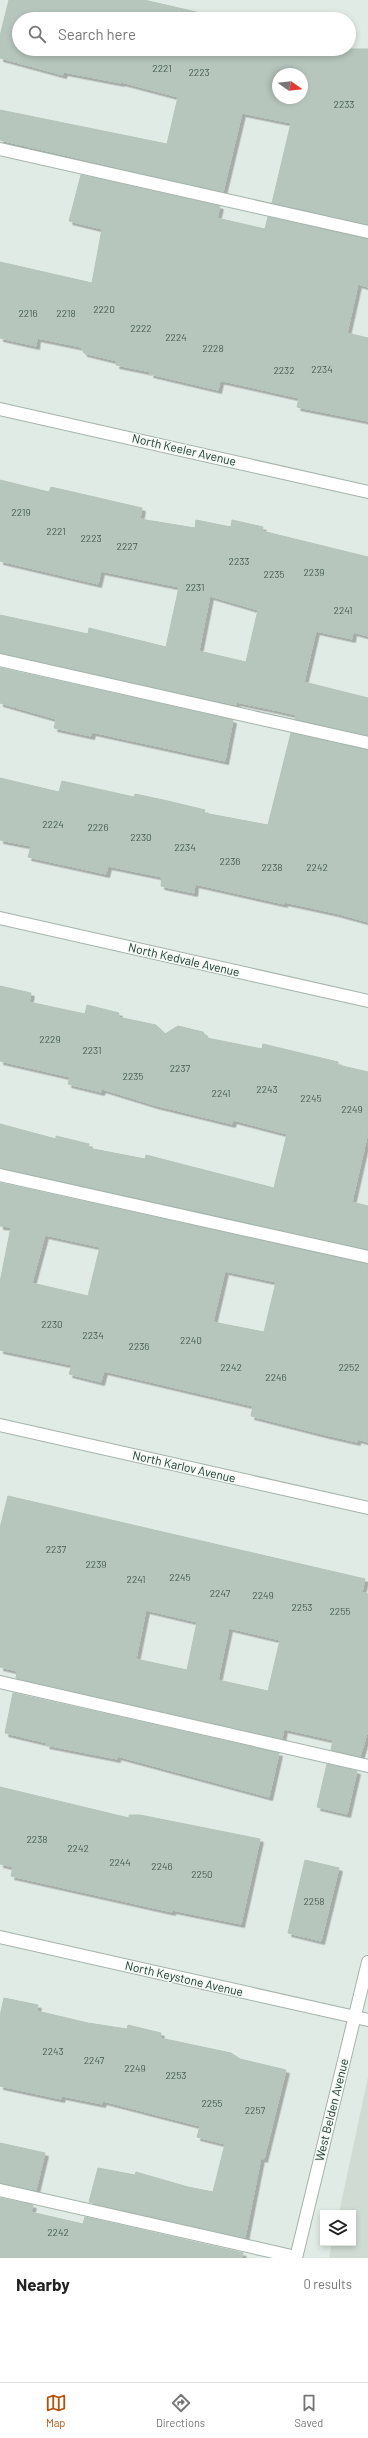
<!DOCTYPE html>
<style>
:root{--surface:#fff;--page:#f6f6f6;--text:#222;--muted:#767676;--line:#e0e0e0;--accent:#b45309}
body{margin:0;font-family:Barlow,sans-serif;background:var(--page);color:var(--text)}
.controls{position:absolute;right:12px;bottom:12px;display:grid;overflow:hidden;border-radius:0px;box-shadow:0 2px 6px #0003}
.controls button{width:36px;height:36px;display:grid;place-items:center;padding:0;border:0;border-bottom:1px solid var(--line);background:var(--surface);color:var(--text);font:20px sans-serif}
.compass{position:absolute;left:272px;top:68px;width:36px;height:36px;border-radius:50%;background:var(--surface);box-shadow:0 2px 6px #0003;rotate:104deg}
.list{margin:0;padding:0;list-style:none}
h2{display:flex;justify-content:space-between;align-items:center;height:52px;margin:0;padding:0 16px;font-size:17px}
h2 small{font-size:13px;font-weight:400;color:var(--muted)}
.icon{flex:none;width:22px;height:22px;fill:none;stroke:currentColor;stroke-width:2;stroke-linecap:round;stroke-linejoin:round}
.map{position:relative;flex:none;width:368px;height:2258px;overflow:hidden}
.search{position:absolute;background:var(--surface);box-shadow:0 2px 6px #0003;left:12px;right:12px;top:12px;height:44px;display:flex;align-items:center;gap:10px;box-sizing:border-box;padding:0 14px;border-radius:22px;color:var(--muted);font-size:15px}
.sheet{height:124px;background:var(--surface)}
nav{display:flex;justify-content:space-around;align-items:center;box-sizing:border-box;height:56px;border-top:1px solid var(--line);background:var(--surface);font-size:11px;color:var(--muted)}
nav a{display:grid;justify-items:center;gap:2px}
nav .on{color:var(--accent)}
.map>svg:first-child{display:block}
</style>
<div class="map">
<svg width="368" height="2258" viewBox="0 0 368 2258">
<defs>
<filter id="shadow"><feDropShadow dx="3.5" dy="3.5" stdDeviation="0" flood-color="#0004"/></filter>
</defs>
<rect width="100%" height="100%" fill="#e1ebe5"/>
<path fill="#cfdbd3" d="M368 2077V2258H329L332 2243H353V2213H339Z"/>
<g fill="#b6c6bd" stroke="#b3c5ba" fill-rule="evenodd" filter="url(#shadow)">
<path d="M9 0H144L227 19H19V49H368V224L272 203 291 123 242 113 223 192 0 140V110L167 144 178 97 121 82V83L64 72 63 75 0 58V36ZM278 74H302V98H278Z"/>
<path d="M81 175 220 206 217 218 265 229 268 217 368 239V287L358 284 347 333 368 338V421L297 407 299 398 223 381H220L218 390 150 374 151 372 116 365 117 361 84 353 81 347 37 338 36 346 0 338V262L92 283 102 229 69 221Z"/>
<path d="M0 480 49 492 51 487 142 508 140 519 195 528 196 520 231 527 232 520 263 527 262 531 368 557V636L353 632 352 639 316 631 304 682 368 698V735L295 719 296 715 270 709 236 702V705L0 653V615L88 634 89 628 166 647 179 587 101 571 98 584 0 561ZM210 596 258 610 246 662 199 651Z"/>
<path d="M0 668 233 720 225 761 92 732 91 736 54 728 56 719 0 703Z"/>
<path d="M291 733 368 750V922L335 913 284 902V904L195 884 194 893 161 886 162 877 108 866 106 874 28 857 31 846 0 840V778L59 792 62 781 134 797 135 794 168 801 205 810 204 813 268 825Z"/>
<path d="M0 986 31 993 29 1002 85 1014 87 1005 119 1013 118 1017 156 1025 165 1034 178 1026 203 1032 207 1038 262 1049 263 1044 338 1062V1065L368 1072V1132L352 1202 368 1206V1249L0 1168V1124L56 1139V1136L89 1144 88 1148 145 1159 146 1155 274 1188 287 1134 233 1120 232 1124 154 1105 102 1089 101 1092 68 1084 70 1077 0 1061Z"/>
<path d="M0 1183 368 1264V1442L357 1439V1442L326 1435 251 1416 253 1406 104 1371 101 1382 69 1374 72 1365 0 1350V1282L11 1227 0 1226ZM45 1235 100 1247 88 1296 32 1283ZM225 1271 276 1282 264 1332 213 1322Z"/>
<path d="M8 1496 365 1579 362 1592 368 1594V1730L360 1757 331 1750 333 1740 284 1729 282 1739 16 1678 17 1671 0 1667V1528ZM146 1610 197 1622 187 1670 136 1659ZM229 1628 280 1640 268 1691 218 1680Z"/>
<path d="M13 1693 279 1753 269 1797 117 1756V1759L46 1745 47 1743 5 1733Z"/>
<path d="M327 1764 357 1771 347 1814 317 1807Z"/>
<path d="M0 1787 129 1818V1815H140L260 1839 241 1924 172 1910V1912L11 1876 13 1867 0 1864Z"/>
<path d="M305 1860 339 1868 321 1941 288 1933Z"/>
<path d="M4 1998 38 2005 37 2011 88 2023 127 2029 128 2025 161 2033 160 2038 231 2053 240 2059 286 2070 264 2159 261 2158 245 2238 89 2202 98 2168 135 2175 136 2172 188 2187 213 2192 225 2144 197 2137 200 2126 103 2101 102 2104 62 2096 61 2099 0 2086V2016Z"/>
<path d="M0 2143 45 2153 36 2190 0 2183Z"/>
<path d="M0 2198 33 2205 31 2212 83 2224 85 2217 243 2253 241 2258H0Z"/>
</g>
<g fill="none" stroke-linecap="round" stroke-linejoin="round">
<defs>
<g id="minor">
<path d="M0 149 368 232"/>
<path d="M0 409 368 492"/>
<path d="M0 660 368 743"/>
<path d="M0 918 368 1001"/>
<path d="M0 1175 368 1257"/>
<path d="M0 1425 368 1508"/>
<path d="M0 1682 368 1766"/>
<path d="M0 1937 368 2020"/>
<path d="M0 2190 296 2257"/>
<path d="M296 2258 368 1962"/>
</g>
</defs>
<use href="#minor" stroke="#a4b3ab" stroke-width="14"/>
<use href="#minor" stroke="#fff" stroke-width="12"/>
</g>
<g text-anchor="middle" stroke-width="3" stroke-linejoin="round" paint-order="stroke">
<g font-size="10" fill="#475e53">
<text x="162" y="72">2221</text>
<text x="199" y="76">2223</text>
<text x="344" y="108">2233</text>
<text x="104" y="313">2220</text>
<text x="28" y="317">2216</text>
<text x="66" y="317">2218</text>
<text x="141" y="332">2222</text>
<text x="176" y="341">2224</text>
<text x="213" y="352">2228</text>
<text x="322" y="373">2234</text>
<text x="284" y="374">2232</text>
<text x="21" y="516">2219</text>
<text x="56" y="535">2221</text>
<text x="91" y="542">2223</text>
<text x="127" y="550">2227</text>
<text x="239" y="565">2233</text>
<text x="314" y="576">2239</text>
<text x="274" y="578">2235</text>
<text x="195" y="591">2231</text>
<text x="343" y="614">2241</text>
<text x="53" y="828">2224</text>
<text x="98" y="831">2226</text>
<text x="141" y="841">2230</text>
<text x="185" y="851">2234</text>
<text x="230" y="865">2236</text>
<text x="272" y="871">2238</text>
<text x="317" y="871">2242</text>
<text x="50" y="1043">2229</text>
<text x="92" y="1054">2231</text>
<text x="180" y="1072">2237</text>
<text x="133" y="1080">2235</text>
<text x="267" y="1093">2243</text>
<text x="221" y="1097">2241</text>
<text x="311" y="1102">2245</text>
<text x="352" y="1113">2249</text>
<text x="52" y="1328">2230</text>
<text x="93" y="1339">2234</text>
<text x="191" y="1344">2240</text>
<text x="139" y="1350">2236</text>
<text x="231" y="1371">2242</text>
<text x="349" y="1371">2252</text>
<text x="276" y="1381">2246</text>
<text x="56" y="1553">2237</text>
<text x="96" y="1568">2239</text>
<text x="180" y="1581">2245</text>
<text x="136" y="1583">2241</text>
<text x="220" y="1597">2247</text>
<text x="263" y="1599">2249</text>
<text x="302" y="1611">2253</text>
<text x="340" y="1615">2255</text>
<text x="37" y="1843">2238</text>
<text x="78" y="1852">2242</text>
<text x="120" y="1866">2244</text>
<text x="162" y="1870">2246</text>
<text x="202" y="1878">2250</text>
<text x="314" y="1905">2258</text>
<text x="53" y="2055">2243</text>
<text x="94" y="2064">2247</text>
<text x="135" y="2072">2249</text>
<text x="176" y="2079">2253</text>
<text x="212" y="2107">2255</text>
<text x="255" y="2114">2257</text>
<text x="58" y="2236">2242</text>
</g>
<g font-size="12" fill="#223b30" stroke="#f1f8f3">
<text transform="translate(184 450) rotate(13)" y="4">North Keeler Avenue</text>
<text transform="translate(184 960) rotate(13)" y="4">North Kedvale Avenue</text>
<text transform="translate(184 1467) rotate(13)" y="4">North Karlov Avenue</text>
<text transform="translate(184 1979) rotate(13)" y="4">North Keystone Avenue</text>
<text transform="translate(332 2110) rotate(-76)" y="4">West Belden Avenue</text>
</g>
</g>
</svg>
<div class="controls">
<button><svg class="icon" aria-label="layers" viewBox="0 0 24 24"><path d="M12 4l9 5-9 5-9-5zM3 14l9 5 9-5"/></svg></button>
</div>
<svg class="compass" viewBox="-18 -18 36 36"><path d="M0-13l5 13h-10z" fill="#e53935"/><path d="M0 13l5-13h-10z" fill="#767676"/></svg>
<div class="search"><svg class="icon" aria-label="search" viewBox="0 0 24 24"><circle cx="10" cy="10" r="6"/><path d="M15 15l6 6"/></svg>Search here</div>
</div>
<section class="sheet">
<h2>Nearby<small>0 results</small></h2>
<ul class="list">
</ul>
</section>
<nav>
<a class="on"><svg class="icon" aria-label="map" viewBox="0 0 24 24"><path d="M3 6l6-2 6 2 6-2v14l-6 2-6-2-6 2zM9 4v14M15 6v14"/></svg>Map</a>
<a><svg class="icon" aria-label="directions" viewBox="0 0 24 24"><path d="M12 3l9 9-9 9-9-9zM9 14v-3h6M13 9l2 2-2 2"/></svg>Directions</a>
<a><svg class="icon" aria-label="saved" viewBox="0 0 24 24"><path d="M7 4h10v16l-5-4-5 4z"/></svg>Saved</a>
</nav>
